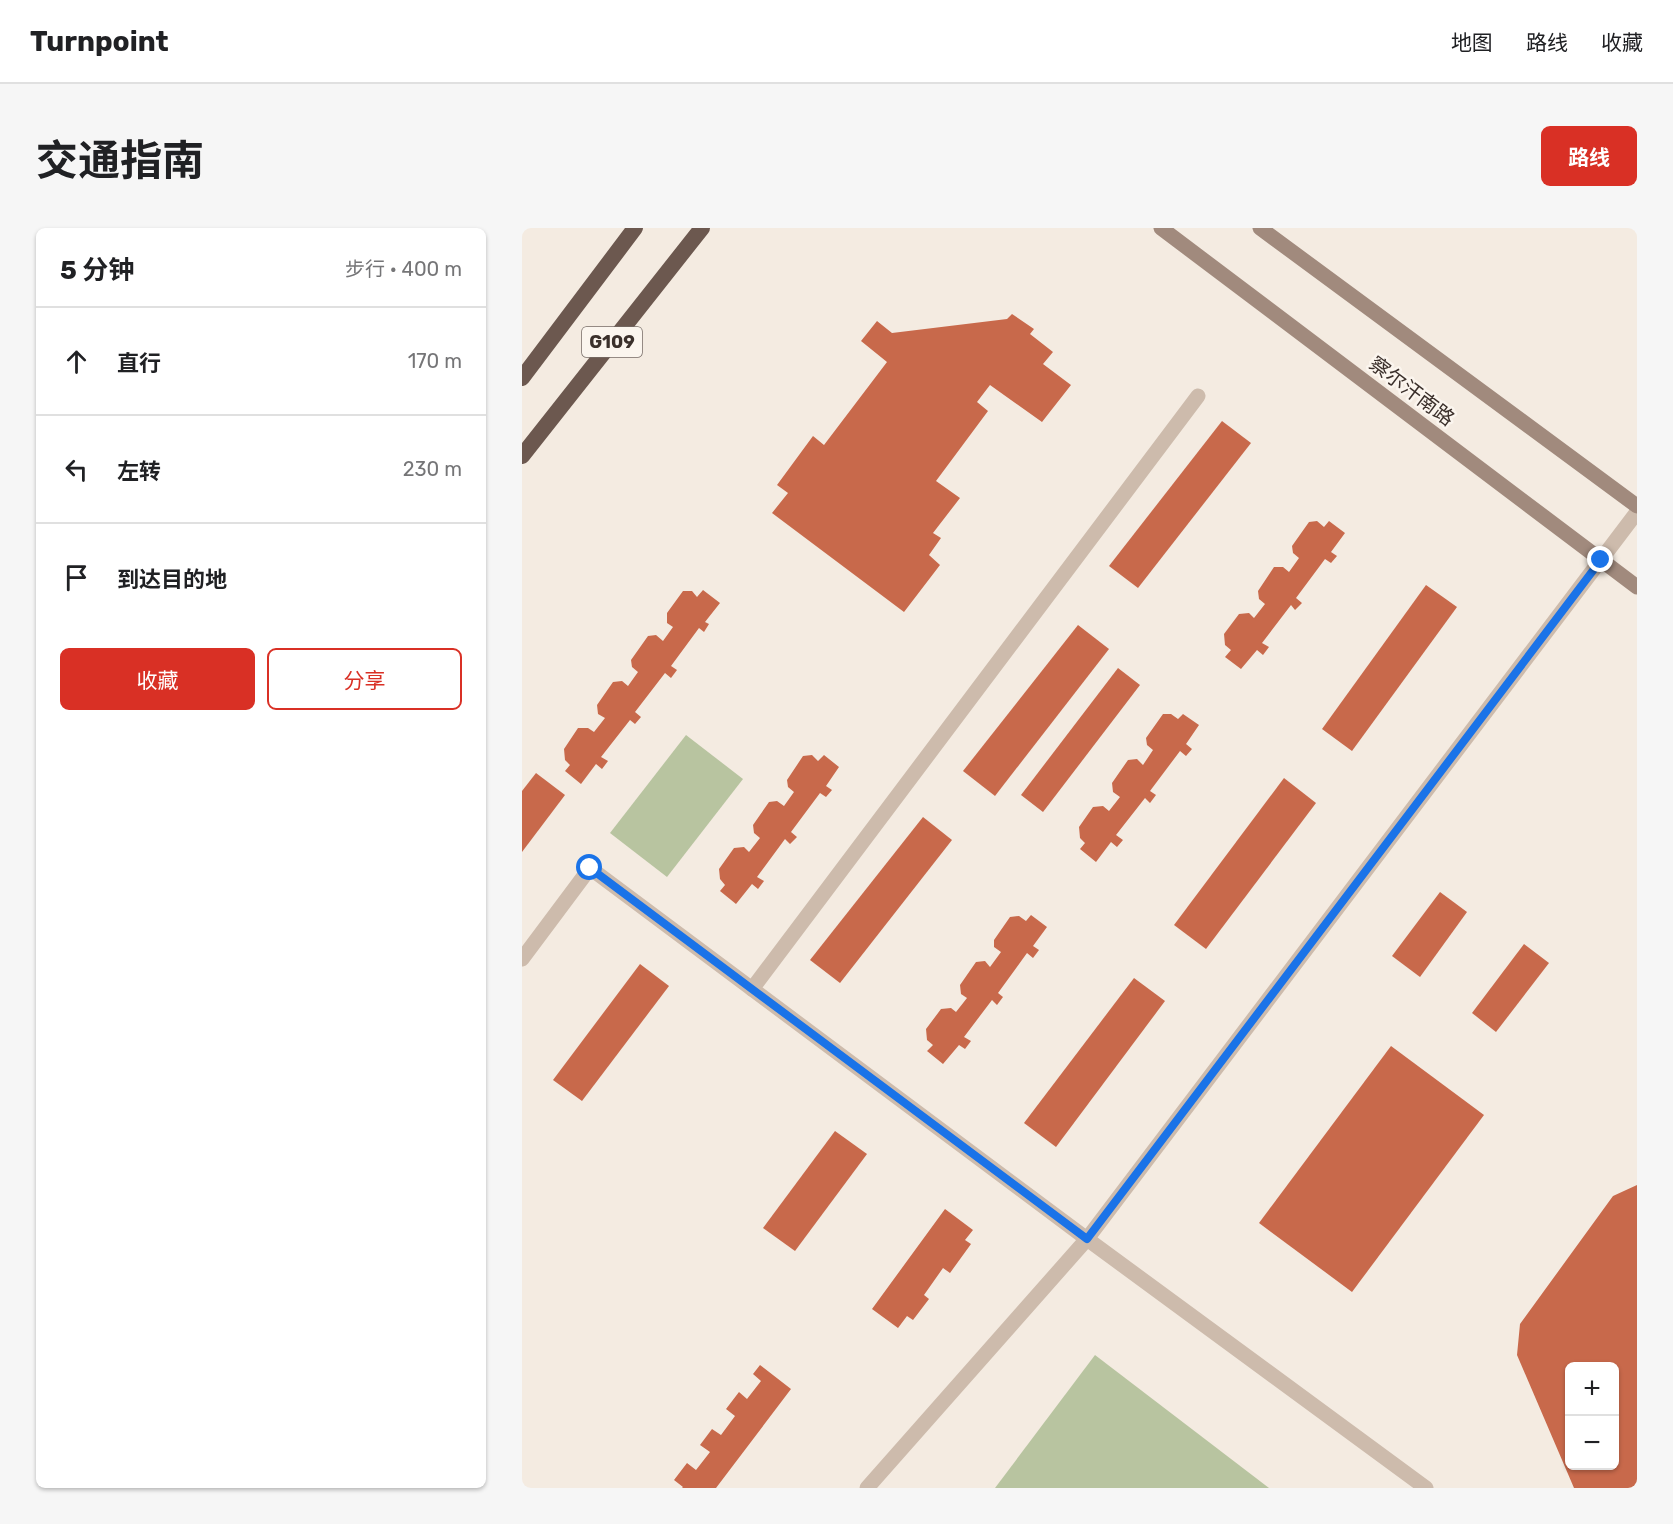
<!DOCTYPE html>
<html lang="zh">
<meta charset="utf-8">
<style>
:root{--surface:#fff;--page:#f6f6f6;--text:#202124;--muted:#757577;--line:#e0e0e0;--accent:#d93025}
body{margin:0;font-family:Rubik,"Noto Sans SC",sans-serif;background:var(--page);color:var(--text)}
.controls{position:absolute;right:18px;bottom:18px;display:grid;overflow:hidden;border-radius:9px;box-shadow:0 2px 4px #0004}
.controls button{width:54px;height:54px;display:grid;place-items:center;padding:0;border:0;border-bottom:2px solid var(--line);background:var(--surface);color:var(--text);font:30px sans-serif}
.stop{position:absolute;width:18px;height:18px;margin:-14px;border:4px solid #1a73e8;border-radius:50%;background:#fff}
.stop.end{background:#1a73e8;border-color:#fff;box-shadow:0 2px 6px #0008}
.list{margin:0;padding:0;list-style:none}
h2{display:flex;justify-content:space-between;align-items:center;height:78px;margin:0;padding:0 24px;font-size:26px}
h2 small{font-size:20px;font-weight:400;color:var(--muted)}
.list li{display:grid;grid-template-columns:39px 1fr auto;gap:18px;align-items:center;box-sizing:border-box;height:108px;padding:0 24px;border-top:2px solid var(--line)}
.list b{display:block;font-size:22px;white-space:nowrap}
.list em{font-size:20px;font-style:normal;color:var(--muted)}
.actions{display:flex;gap:12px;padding:18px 24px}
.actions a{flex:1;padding:14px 0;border:2px solid var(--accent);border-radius:9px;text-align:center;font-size:21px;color:var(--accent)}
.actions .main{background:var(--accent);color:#fff}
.icon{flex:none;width:33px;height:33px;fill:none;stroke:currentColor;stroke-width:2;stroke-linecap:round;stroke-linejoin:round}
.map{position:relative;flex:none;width:1115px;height:1260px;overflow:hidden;border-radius:9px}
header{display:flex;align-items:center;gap:36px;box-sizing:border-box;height:84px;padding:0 30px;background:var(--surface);border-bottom:2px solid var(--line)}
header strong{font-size:28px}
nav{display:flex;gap:33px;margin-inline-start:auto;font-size:21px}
.intro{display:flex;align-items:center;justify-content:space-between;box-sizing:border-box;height:144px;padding:0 36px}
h1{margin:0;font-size:42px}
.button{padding:15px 27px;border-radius:9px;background:var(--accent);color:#fff;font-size:21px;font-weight:700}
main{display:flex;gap:36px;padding:0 36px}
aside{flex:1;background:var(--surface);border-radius:9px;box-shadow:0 2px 4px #0004}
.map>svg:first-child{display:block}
</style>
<header>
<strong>Turnpoint</strong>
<nav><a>地图</a><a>路线</a><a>收藏</a></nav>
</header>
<div class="intro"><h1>交通指南</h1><a class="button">路线</a></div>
<main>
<aside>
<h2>5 分钟<small>步行 · 400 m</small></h2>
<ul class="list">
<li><svg class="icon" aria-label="ahead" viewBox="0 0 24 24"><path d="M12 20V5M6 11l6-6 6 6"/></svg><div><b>直行</b></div><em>170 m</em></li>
<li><svg class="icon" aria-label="left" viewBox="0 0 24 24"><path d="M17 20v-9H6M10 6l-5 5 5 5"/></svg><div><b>左转</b></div><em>230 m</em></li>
<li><svg class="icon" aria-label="arrive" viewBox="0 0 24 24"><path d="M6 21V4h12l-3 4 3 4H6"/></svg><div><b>到达目的地</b></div></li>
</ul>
<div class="actions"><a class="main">收藏</a><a>分享</a></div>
</aside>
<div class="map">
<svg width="1115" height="1260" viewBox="0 0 1115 1260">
<rect width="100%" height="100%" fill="#f4ebe1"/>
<g fill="#b8c4a0">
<path d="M164 507 221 551 145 649 88 605Z"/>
<path d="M573 1127 747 1260H473Z"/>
</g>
<g fill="#c8694b" fill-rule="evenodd">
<path d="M490 86 512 101 508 106 531 124 521 136 549 157 520 194 468 157 455 174 466 183 414 253 438 270 411 305 419 310 407 327 418 337 382 384 250 285 266 265 255 257 291 208 302 217 365 134 339 113 355 93 370 105 485 91Z"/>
<path d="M700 193 729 215 616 360 587 338Z"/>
<path d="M795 293 802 299 807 293 823 305 809 324 815 328 809 335 803 331 774 370 780 375 773 382 769 377 740 415 747 419 741 427 735 422 719 441 703 429 709 422 703 417 702 406 717 386 727 385 732 390 743 376 737 371 736 363 752 339H761L767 344 777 330 771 325 770 318 787 294Z"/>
<path d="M904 357 935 379 830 523 800 501Z"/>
<path d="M181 362 198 375 183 394 187 396 182 404 177 400 149 438 155 442 149 450 143 445 113 484 119 489 113 496 108 492 79 529 86 533 80 541 74 536 59 556 43 543 48 537 43 532 42 521 56 500H66L72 504 83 490 76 486 75 477 91 454 100 453 106 458 116 444 110 439 109 432 126 408 134 407 141 413 151 399 145 395V385L161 363H170L175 369Z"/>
<path d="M556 397 587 421 473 568 441 543Z"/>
<path d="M596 440 618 457 521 584 499 567Z"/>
<path d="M641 486H649L656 491 661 486 677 497 664 516 670 521 664 528 658 523 628 563 634 567 628 575 623 570 594 607 601 612 595 619 589 614 574 634 558 621 563 615 558 610 557 599 571 579 581 578 587 583 598 569 591 564 590 555 606 532 615 531 621 537 631 522 625 517 624 510Z"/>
<path d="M290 527 296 533 302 527 317 539 304 558 310 562 304 569 298 565 269 604 275 609 268 616 263 611 235 649 242 653 236 661 230 656 214 676 198 663 203 657 198 651 197 641 212 620 222 619 227 624 238 610 232 605 231 597 247 574 255 573 262 578 272 564 266 559 265 552 281 528Z"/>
<path d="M14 545 43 567 0 624V563Z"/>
<path d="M762 550 794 575 684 721 652 697Z"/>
<path d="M401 589 430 612 318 755 288 732Z"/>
<path d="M918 664 945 684 898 749 870 728Z"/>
<path d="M509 687 525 699 511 718 517 722 511 730 505 725 476 765 481 769 475 777 470 772 442 809 449 813 443 821 437 817 421 836 405 823 411 817 405 812 404 801 419 781 429 780 434 784 445 770 439 766 438 757 454 734 463 733 468 739 479 724 472 719V712L488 689 497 688 504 693Z"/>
<path d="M1002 716 1027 735 974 804 950 785Z"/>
<path d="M118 736 147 758 60 873 31 852Z"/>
<path d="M612 750 643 773 534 919 502 895Z"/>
<path d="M869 818 962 887 830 1064 737 995Z"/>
<path d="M313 903 345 926 273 1023 241 1000Z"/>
<path d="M1115 957V1260H1052L995 1127 998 1096 1091 968ZM1048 1138H1092V1238H1048Z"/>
<path d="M423 981 451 1002 443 1012 449 1016 428 1045 421 1040 402 1067 407 1071 391 1092 385 1088 376 1100 350 1081Z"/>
<path d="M238 1137 269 1161 194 1260H160L161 1259 152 1252 165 1235 174 1242 188 1224 178 1217 190 1201 199 1207 213 1188 204 1181 217 1164 225 1171 239 1153 231 1146Z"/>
</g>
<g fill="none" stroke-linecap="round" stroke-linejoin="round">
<g stroke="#cdbbac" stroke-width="15">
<path d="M0 731 68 640 565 1011 904 1260"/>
<path d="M230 761 676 168"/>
<path d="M345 1260 565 1011 1115 284"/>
</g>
<g stroke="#a18a7d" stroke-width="15">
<path d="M639 0 1115 359"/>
<path d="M738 0 1115 278"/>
</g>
<g stroke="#6c584f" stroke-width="16">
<path d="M0 150 113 0"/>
<path d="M0 228 180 0"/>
</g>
</g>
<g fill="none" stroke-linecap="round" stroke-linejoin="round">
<path stroke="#1a73e8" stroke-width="8" d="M68 640 565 1011 1079 332"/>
</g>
<g text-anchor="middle" stroke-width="5" stroke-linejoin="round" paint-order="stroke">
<rect fill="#fbf5ee" stroke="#756b66" stroke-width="1.5" x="60" y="99" width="60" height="30" rx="4.5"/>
<g font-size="18" font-weight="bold" fill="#3b302b">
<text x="90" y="120">G109</text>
</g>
<g font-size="20" fill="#3b302b" stroke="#fbf5ee">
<text transform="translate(890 163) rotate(37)" y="7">察尔汗南路</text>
</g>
</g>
</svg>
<div class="controls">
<button>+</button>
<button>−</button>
</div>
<div class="stop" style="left:68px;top:640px"></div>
<div class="stop end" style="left:1079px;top:332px"></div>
</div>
</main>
